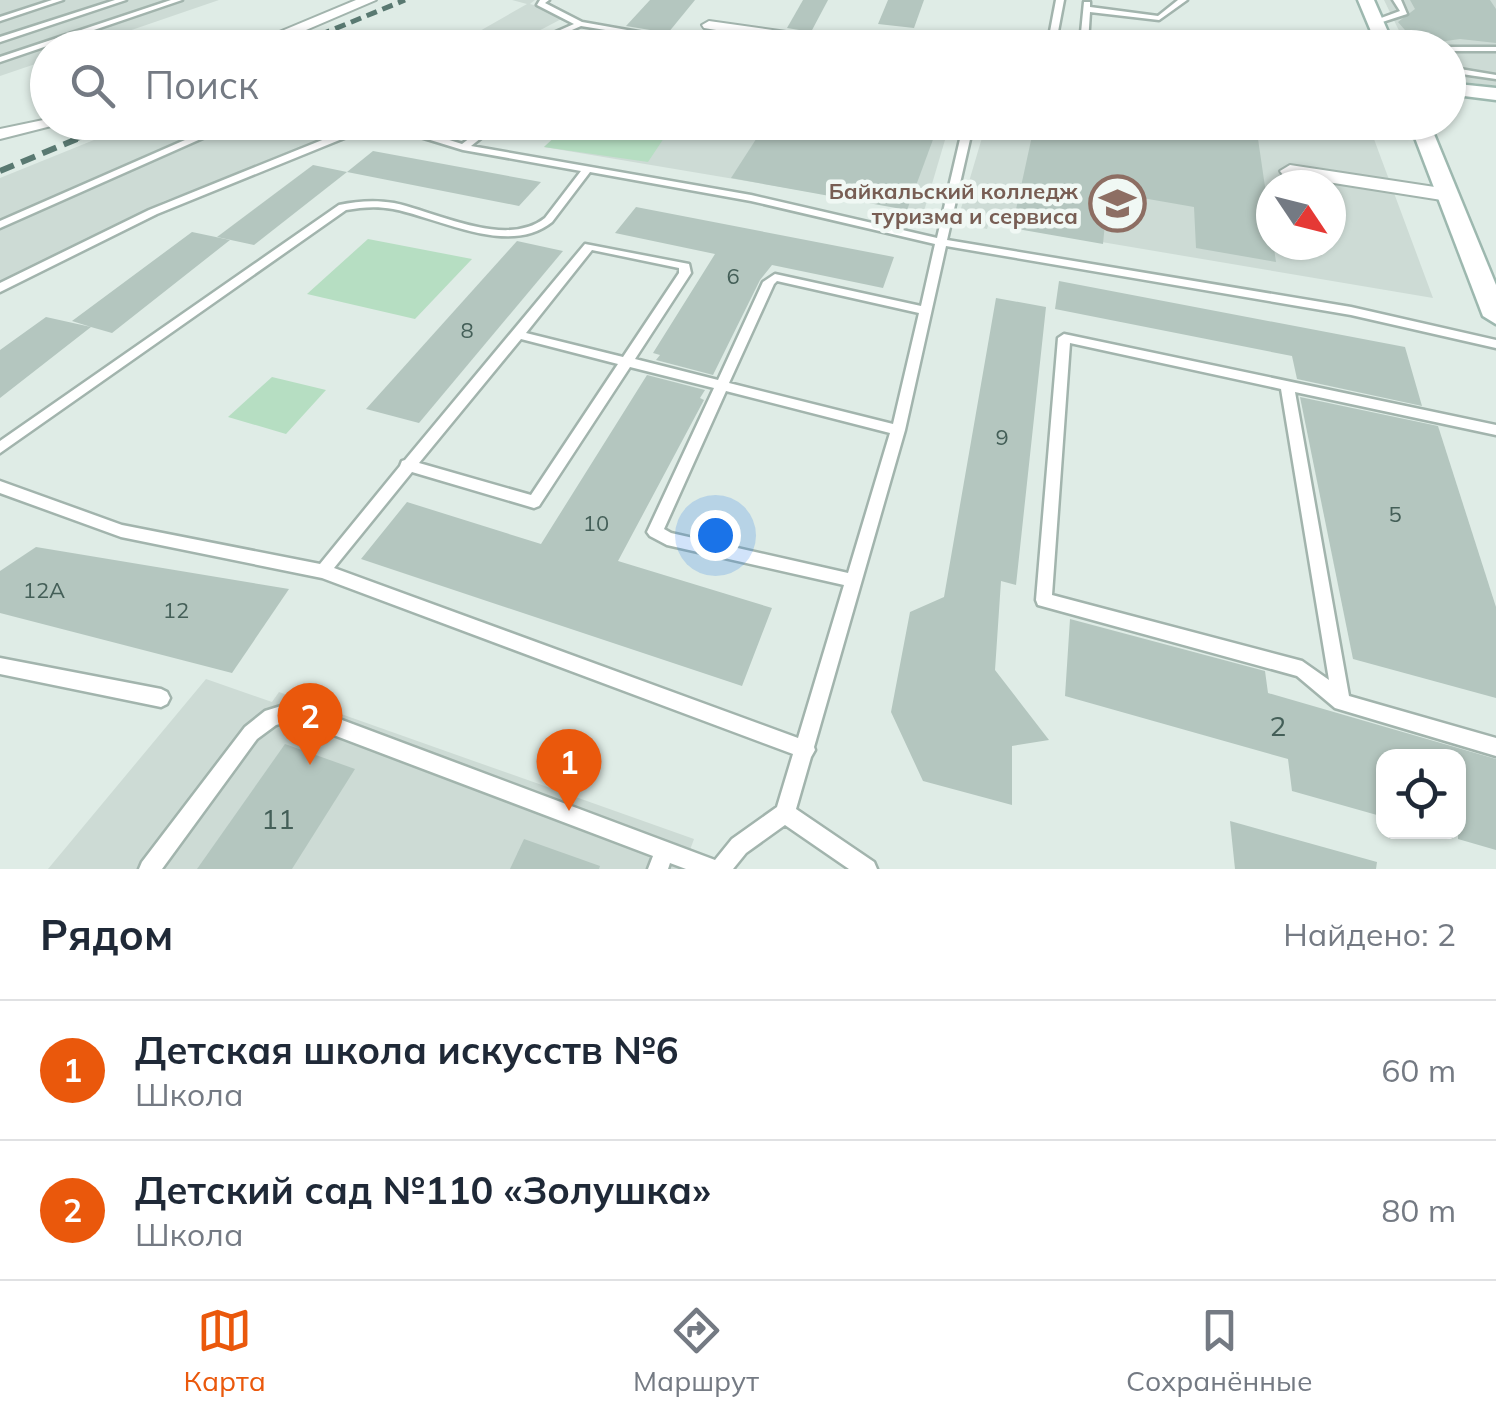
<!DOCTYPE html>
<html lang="ru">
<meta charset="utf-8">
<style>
:root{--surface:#fff;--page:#f6f6f7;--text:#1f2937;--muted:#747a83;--line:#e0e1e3;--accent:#ea580c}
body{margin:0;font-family:Mulish,sans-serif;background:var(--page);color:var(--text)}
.controls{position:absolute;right:30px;bottom:30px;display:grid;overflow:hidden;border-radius:20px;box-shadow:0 2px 8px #0004}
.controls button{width:90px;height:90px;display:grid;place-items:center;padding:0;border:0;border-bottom:2px solid var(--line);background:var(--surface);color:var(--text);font:50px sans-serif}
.compass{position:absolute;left:1256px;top:170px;width:90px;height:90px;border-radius:50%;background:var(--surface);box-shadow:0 2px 8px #0004;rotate:125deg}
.you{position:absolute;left:715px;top:535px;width:35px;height:35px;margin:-25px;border:8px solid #fff;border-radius:50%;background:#1a73e8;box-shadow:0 0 0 15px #1a73e833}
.badge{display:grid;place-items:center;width:65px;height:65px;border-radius:50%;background:var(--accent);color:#fff;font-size:32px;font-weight:700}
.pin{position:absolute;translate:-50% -82px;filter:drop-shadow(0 2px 5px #0008)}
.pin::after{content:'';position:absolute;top:52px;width:35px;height:30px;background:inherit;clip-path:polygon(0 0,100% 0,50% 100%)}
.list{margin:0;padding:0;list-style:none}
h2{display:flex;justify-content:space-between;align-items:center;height:130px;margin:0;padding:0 40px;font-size:42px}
h2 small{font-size:32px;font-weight:400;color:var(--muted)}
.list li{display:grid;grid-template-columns:65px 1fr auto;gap:30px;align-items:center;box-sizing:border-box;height:140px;padding:0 40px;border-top:2px solid var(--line)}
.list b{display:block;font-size:38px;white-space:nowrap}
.list p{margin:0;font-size:32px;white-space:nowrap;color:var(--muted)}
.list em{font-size:32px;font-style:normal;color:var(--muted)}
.icon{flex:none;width:55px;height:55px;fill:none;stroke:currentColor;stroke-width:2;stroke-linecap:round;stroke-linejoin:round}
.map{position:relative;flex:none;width:1496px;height:869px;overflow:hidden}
.search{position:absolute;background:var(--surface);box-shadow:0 2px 8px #0004;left:30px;right:30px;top:30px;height:110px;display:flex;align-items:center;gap:25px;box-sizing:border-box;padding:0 35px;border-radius:55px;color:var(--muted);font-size:38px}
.sheet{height:410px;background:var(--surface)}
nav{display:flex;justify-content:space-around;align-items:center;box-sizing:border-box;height:140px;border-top:2px solid var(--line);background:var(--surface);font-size:28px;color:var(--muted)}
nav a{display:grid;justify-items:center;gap:5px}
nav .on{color:var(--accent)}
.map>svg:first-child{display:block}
</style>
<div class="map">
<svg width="1496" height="869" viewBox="0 0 1496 869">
<rect width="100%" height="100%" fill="#dfece6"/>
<g fill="#cddbd5" fill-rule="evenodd">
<path d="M0 0H219L82 47 48 48 47 60 0 76Z"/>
<path d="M512 0H535L530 4 569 15 508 47 450 48 527 4Z"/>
<path d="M1384 0H1496V86L1449 80 1448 48 1407 47Z"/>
<path d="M136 123H420L397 137 357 132 164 201 0 286V178Z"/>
<path d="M570 123H950L924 211 544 147Z"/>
<path d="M982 123H1368L1433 298 989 223 987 229 957 222 984 131ZM1271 185H1331V245H1271Z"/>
<path d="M206 679 272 702 279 692 694 839 683 869H48Z"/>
</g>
<g fill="#b6dec2">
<path d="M570 123V122L674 123 648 162 544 147Z"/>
<path d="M368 239 472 259 415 319 307 294Z"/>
<path d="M272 377 326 390 286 434 228 417Z"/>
</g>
<g fill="#b4c6bf">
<path d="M650 0H695L668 33 626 26Z"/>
<path d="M803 0H828L811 32 787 28Z"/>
<path d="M888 0H924L914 28 878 24Z"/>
<path d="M1410 0H1490L1496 9V43L1460 39 1432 43 1411 37 1398 22 1415 9Z"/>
<path d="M767 122H916L938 126 907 210 731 178Z"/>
<path d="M1035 122H1226V128L1257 132 1276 262 1196 248 1194 207 1108 192 1103 244 1012 228Z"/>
<path d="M373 151 541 182 519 206 347 172Z"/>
<path d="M313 165 347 172 254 245 217 237Z"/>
<path d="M636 207 894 257 883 288 772 265 760 280 713 375 656 360 660 355 653 353 715 254 615 233Z"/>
<path d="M192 232 230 240 112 333 91 327 0 398V350L46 317 91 327 72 321Z"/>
<path d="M517 241 563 251 419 423 366 409Z"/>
<path d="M1059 281 1405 347 1422 406 1297 379 1292 356 1055 309Z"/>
<path d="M996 298 1046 307 1016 585 1001 581 995 670 1049 740 1012 746V805L923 781 891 712 910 612 944 597Z"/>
<path d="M647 375 705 390 700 398 704 400 618 561 772 608 742 686 361 559 407 502 541 544Z"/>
<path d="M1300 397 1438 426 1496 607V698L1353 659Z"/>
<path d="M36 547 289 589 232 673 0 613V571Z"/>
<path d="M1070 619 1265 671 1268 693 1496 759V850L1458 839V756H1384V817L1292 791 1288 759 1065 696Z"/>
<path d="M285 744 355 769 292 869H197Z"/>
<path d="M1230 821 1377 862 1376 869H1235Z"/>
<path d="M524 839 600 866 599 869H510Z"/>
</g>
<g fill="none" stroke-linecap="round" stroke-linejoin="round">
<defs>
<g id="lane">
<path d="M52 0H63L0 21V17Z"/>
<path d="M115 0H126L0 42V37Z"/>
<path d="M171 0H182L0 62V57Z"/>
<path d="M540 0H549L545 3 582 22 689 41 683 48H674L679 42 581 26 531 48H519L574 24 537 5Z"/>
<path d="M1056 0H1064L1056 42 1052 44 1048 42Z"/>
<path d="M1178 0H1187L1159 20 1090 12 1088 43 1084 45 1080 43 1084 2H1090V7L1158 16Z"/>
<path d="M1393 0H1401L1407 14 1373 25V21L1400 11Z"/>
<path d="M1448 47H1496V51H1448V48H1445Z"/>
<path d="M1448 67 1496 75V79L1448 72Z"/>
<path d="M226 122H239L0 228V221Z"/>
<path d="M367 122 402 125 462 144 491 122H501L471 146 751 195 937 238 961 135 957 122H966L971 135 947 240 1351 307 1496 340V348L1351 315 946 246 905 430 814 747 815 750 811 757 796 809 874 862 877 869H849L785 825 746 853 733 869H686L670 863 668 869H648L653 856 294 720 276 725 257 739 162 869H139L142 862 245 727 265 711 294 702 715 860 732 839 777 807 793 754 322 578 121 537 0 493V481L122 525 320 564 400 466 402 461 405 460 585 244 689 264 691 273 635 359 718 380 763 282 775 274 921 306 935 244 751 201 590 172 552 222C509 257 440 218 393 209 377 206 362 207 346 210L0 453V441L339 205C358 201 375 200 394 203 437 212 506 249 545 218L581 171 463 150 401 131 369 128 157 214 0 292V283L149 210ZM592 250 679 268V273L623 357 526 333ZM777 281 919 313 893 424 729 383 774 284ZM521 339 618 364 531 495 419 463ZM630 367 714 388 647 532 650 536 667 545 844 585 798 738 334 568 412 472 534 508 539 506ZM726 391 890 433 848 573 671 533 664 529Z"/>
<path d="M1064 334 1496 425V435L1295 392 1349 696 1496 738V756L1335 708 1297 676 1038 605 1036 600 1058 338ZM1070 343 1281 389 1329 680 1302 661 1052 595Z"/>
<path d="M0 658 161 689 167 692 170 698 167 704 161 707 0 674Z"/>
</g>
<g id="street">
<path d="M356 0H376L264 48H241Z"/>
<path d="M709 21 863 43 871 48H828L704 28 702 25Z"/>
<path d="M1052 37 1122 43 1130 48H1021Z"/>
<path d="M48 119V122H67L0 139V129Z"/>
<path d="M1290 165 1448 189 1458 195 1448 201 1283 175 1280 171Z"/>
</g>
<g id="secondary">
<path d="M1358 0H1374L1395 48H1378Z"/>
<path d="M1448 83 1496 88V100L1448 94Z"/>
<path d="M1409 122H1429L1496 285V324L1483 316Z"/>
</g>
</defs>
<use href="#lane" stroke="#a2b4ad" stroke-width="5"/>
<use href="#street" stroke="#a2b4ad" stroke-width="4"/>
<use href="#secondary" stroke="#9db8af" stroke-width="5"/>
<use href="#lane" fill="#fff" fill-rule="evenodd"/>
<use href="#street" fill="#fff" fill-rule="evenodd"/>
<use href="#secondary" fill="#fff" fill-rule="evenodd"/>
<g stroke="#597971" stroke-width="5" stroke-dasharray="11 6" stroke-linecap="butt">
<path d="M288 48 405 0"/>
<path d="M71 141 118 122"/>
</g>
<path stroke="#597971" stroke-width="6" stroke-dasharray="15 8" stroke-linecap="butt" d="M0 171 77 139"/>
</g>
<defs>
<symbol id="university-ring" viewBox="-11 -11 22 22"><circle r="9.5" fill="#f0f8f4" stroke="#8d6e63" stroke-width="1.5"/><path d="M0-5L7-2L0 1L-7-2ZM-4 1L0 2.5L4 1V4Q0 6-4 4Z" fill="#8d6e63"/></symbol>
</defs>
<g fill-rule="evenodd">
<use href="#university-ring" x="1086" y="172" width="63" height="63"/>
</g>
<g text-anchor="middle" stroke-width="9" stroke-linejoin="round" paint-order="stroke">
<g font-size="22" font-weight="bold" fill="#785e54" stroke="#f0f8f4" text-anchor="end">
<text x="1078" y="199">Байкальский колледж<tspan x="1078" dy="25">туризма и сервиса</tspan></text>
</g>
<g font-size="22" fill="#445f58">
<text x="733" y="284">6</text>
<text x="467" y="338">8</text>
<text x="1002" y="445">9</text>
<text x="1395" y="522">5</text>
<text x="596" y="531">10</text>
<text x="44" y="598">12А</text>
<text x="176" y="618">12</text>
</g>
<g font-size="28" fill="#445f58">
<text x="1278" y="736">2</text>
<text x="278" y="829">11</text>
</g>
</g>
</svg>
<div class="controls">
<button><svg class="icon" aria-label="locate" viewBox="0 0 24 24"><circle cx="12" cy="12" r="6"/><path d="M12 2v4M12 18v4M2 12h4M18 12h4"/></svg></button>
</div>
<svg class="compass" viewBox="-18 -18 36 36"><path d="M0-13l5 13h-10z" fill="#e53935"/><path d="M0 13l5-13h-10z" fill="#747a83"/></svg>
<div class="you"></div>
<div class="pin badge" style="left:569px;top:811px">1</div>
<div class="pin badge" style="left:310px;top:765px">2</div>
<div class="search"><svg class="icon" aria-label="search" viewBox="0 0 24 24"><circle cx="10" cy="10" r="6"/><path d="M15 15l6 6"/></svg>Поиск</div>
</div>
<section class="sheet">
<h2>Рядом<small>Найдено: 2</small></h2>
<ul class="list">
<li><span class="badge">1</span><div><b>Детская школа искусств №6</b><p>Школа</p></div><em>60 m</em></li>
<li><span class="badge">2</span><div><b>Детский сад №110 «Золушка»</b><p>Школа</p></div><em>80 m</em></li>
</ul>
</section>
<nav>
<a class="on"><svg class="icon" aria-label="map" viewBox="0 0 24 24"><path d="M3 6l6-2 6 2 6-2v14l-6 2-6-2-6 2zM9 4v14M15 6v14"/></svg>Карта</a>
<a><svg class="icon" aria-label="directions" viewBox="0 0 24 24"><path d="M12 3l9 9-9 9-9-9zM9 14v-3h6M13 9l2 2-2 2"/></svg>Маршрут</a>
<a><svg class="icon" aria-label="saved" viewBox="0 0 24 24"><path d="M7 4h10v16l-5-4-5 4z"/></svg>Сохранённые</a>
</nav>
